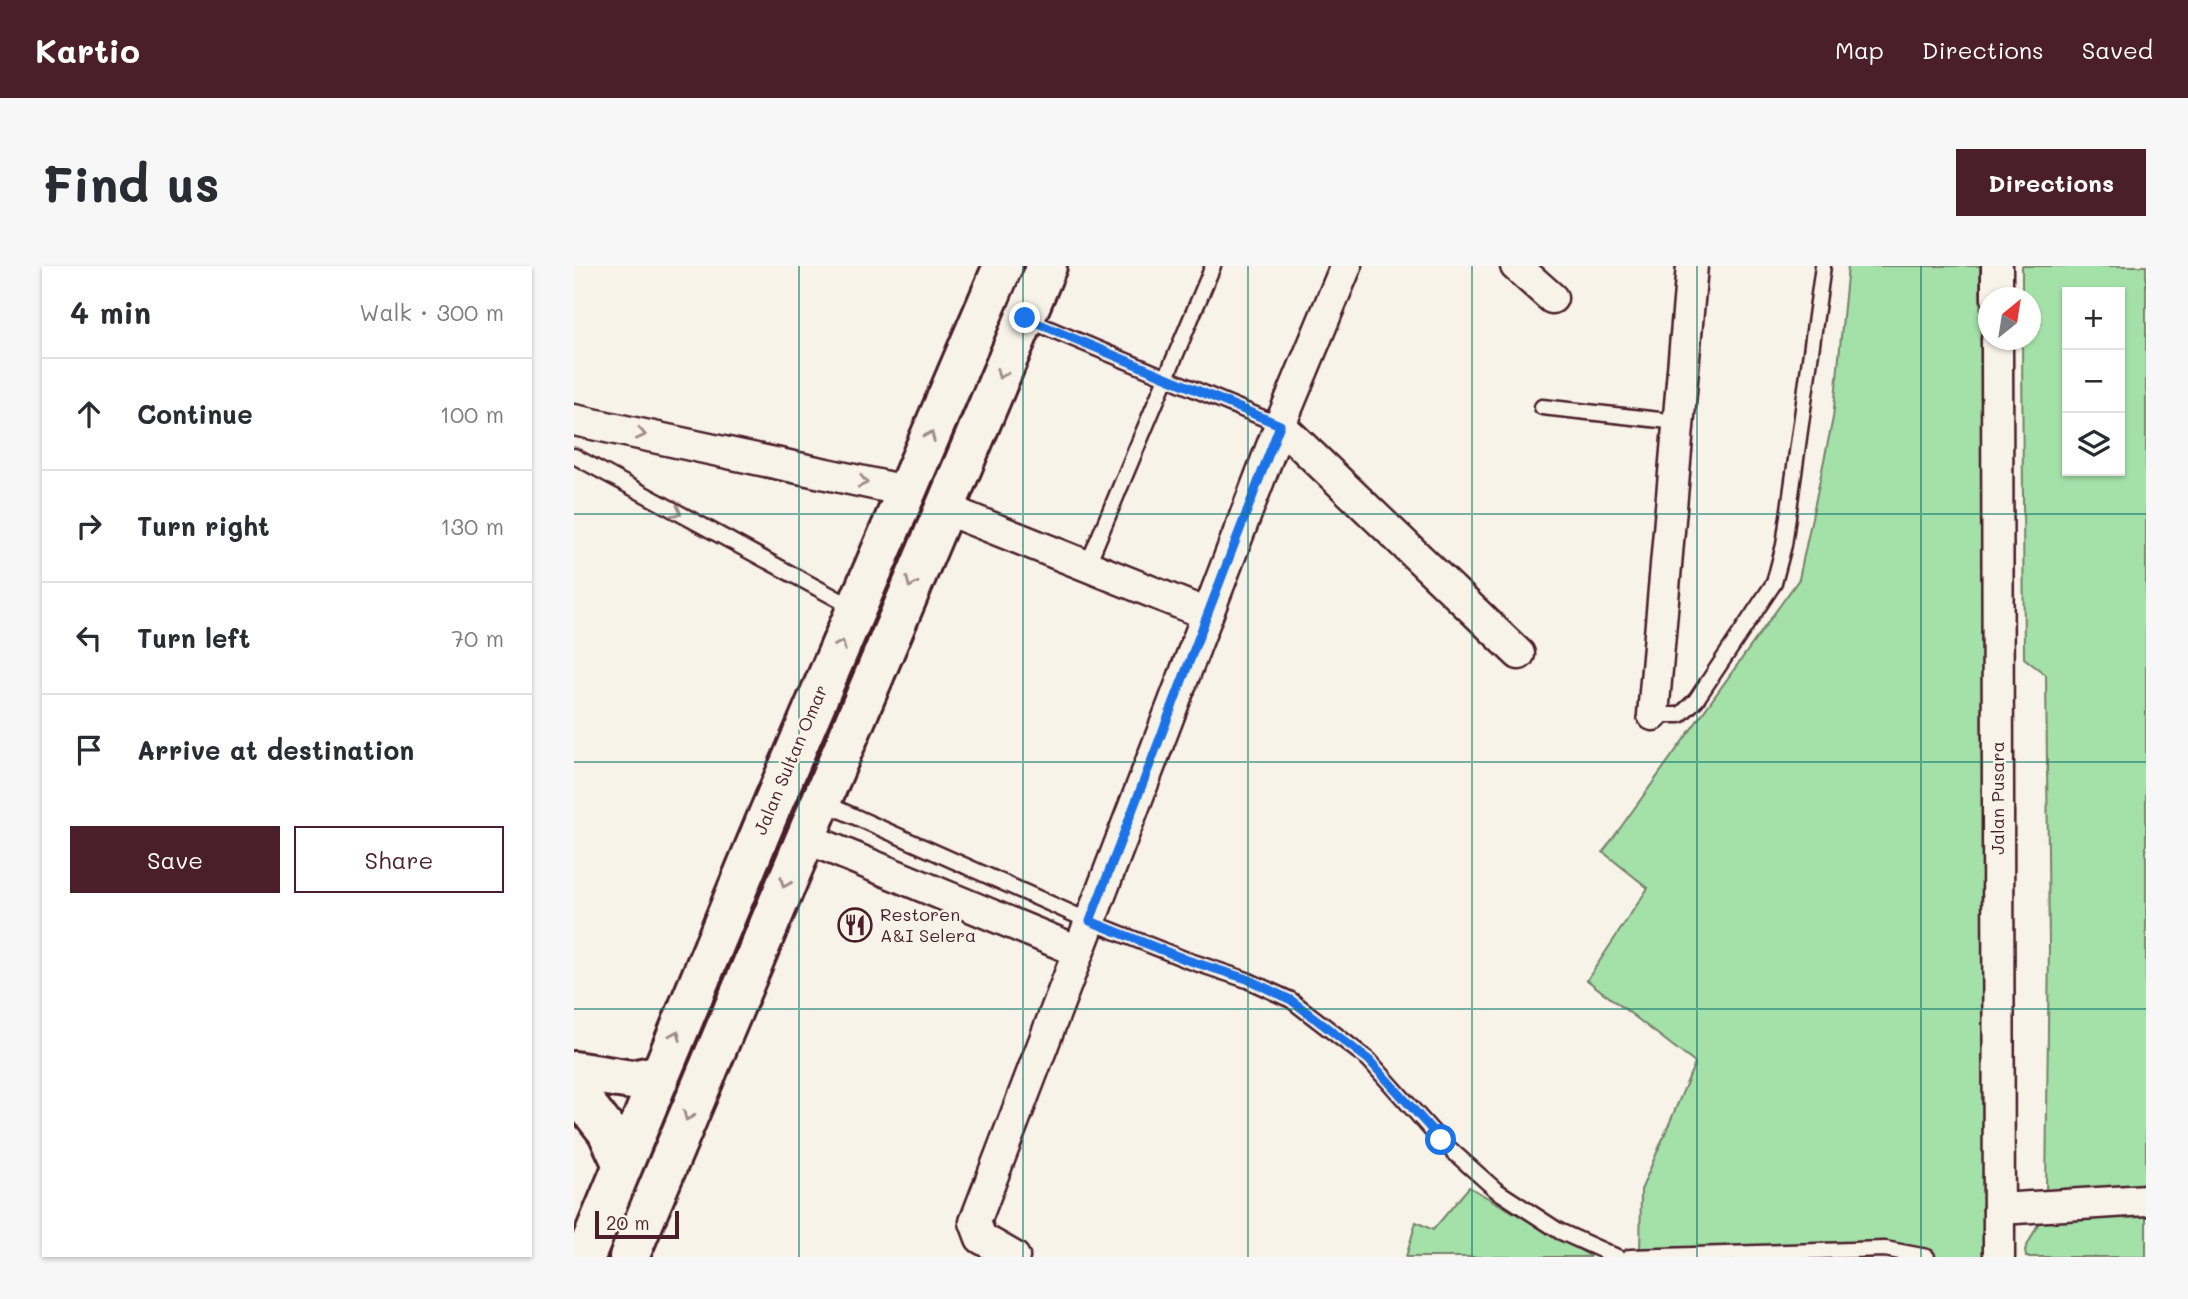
<!DOCTYPE html>
<meta charset="utf-8">
<style>
:root{--surface:#fff;--page:#f7f7f7;--text:#2b2b33;--muted:#7c7c81;--line:#e1e1e2;--accent:#4a1f2b}
body{margin:0;font-family:Mali,sans-serif;background:var(--page);color:var(--text)}
.controls{position:absolute;right:21px;top:21px;display:grid;overflow:hidden;border-radius:0px;box-shadow:0 2px 5px #0004}
.controls button{width:63px;height:63px;display:grid;place-items:center;padding:0;border:0;border-bottom:2px solid var(--line);background:var(--surface);color:var(--text);font:35px sans-serif}
.compass{position:absolute;left:1404px;top:21px;width:63px;height:63px;border-radius:50%;background:var(--surface);box-shadow:0 2px 5px #0004;rotate:30deg}
.scale{position:absolute;left:21px;bottom:18px;width:84px;box-sizing:border-box;padding-left:7px;border:4px solid #4a1f2b;border-top:0;font-size:19px;line-height:24px;white-space:nowrap;color:#4a1f2b;-webkit-text-stroke:5px #f7f3e8;paint-order:stroke}
.stop{position:absolute;width:21px;height:21px;margin:-16px;border:5px solid #1a73e8;border-radius:50%;background:#fff}
.stop.end{background:#1a73e8;border-color:#fff;box-shadow:0 2px 7px #0008}
.list{margin:0;padding:0;list-style:none}
h2{display:flex;justify-content:space-between;align-items:center;height:91px;margin:0;padding:0 28px;font-size:30px}
h2 small{font-size:23px;font-weight:400;color:var(--muted)}
.list li{display:grid;grid-template-columns:46px 1fr auto;gap:21px;align-items:center;box-sizing:border-box;height:112px;padding:0 28px;border-top:2px solid var(--line)}
.list b{display:block;font-size:26px;white-space:nowrap}
.list em{font-size:23px;font-style:normal;color:var(--muted)}
.actions{display:flex;gap:14px;padding:21px 28px}
.actions a{flex:1;padding:16px 0;border:2px solid var(--accent);border-radius:0px;text-align:center;font-size:24px;color:var(--accent)}
.actions .main{background:var(--accent);color:#fff}
.icon{flex:none;width:38px;height:38px;fill:none;stroke:currentColor;stroke-width:2;stroke-linecap:round;stroke-linejoin:round}
.map{position:relative;flex:none;width:1572px;height:991px;overflow:hidden;border-radius:0px}
header{display:flex;align-items:center;gap:42px;box-sizing:border-box;height:98px;padding:0 35px;background:var(--accent);color:#fff}
header strong{font-size:33px}
nav{display:flex;gap:38px;margin-inline-start:auto;font-size:24px}
.intro{display:flex;align-items:center;justify-content:space-between;box-sizing:border-box;height:168px;padding:0 42px}
h1{margin:0;font-size:49px}
.button{padding:18px 32px;border-radius:0px;background:var(--accent);color:#fff;font-size:24px;font-weight:700}
main{display:flex;gap:42px;padding:0 42px}
aside{flex:1;background:var(--surface);border-radius:0px;box-shadow:0 2px 5px #0004}
.map>svg:first-child{display:block}
</style>
<header>
<strong>Kartio</strong>
<nav><a>Map</a><a>Directions</a><a>Saved</a></nav>
</header>
<div class="intro"><h1>Find us</h1><a class="button">Directions</a></div>
<main>
<aside>
<h2>4 min<small>Walk · 300 m</small></h2>
<ul class="list">
<li><svg class="icon" aria-label="ahead" viewBox="0 0 24 24"><path d="M12 20V5M6 11l6-6 6 6"/></svg><div><b>Continue</b></div><em>100 m</em></li>
<li><svg class="icon" aria-label="right" viewBox="0 0 24 24"><path d="M7 20v-9h11M14 6l5 5-5 5"/></svg><div><b>Turn right</b></div><em>130 m</em></li>
<li><svg class="icon" aria-label="left" viewBox="0 0 24 24"><path d="M17 20v-9H6M10 6l-5 5 5 5"/></svg><div><b>Turn left</b></div><em>70 m</em></li>
<li><svg class="icon" aria-label="arrive" viewBox="0 0 24 24"><path d="M6 21V4h12l-3 4 3 4H6"/></svg><div><b>Arrive at destination</b></div></li>
</ul>
<div class="actions"><a class="main">Save</a><a>Share</a></div>
</aside>
<div class="map">
<svg width="1572" height="991" viewBox="0 0 1572 991">
<rect width="100%" height="100%" fill="#f7f3e8"/>
<filter id="ink" filterUnits="userSpaceOnUse"><feTurbulence type="fractalNoise" baseFrequency=".0143" numOctaves="2"/><feDisplacementMap in="SourceGraphic" scale="14" xChannelSelector="R" yChannelSelector="G"/><feConvolveMatrix kernelMatrix="1 2 1 2 8 2 1 2 1" color-interpolation-filters="sRGB"/></filter>
<g filter="url(#ink)">
<g fill="#a3e1a8" stroke="#76806a" stroke-width="2" fill-rule="evenodd">
<path d="M1274 0H1406L1411 660 1418 991H1066L1067 924 1121 797 1013 714 1074 622 1029 586 1225 313 1259 152Z"/>
<path d="M1448 0H1572V921L1472 926 1475 679 1472 409 1450 392 1448 74H1456V32L1448 31ZM1493 26H1546V205H1493Z"/>
<path d="M895 921 1016 990V991H832L842 956 859 964Z"/>
<path d="M1572 950V991H1452L1451 984 1465 956Z"/>
</g>
<g fill="none" stroke-linecap="round" stroke-linejoin="round">
<defs>
<g id="lane">
<path d="M452 53 706 159"/>
<path d="M968 141 1104 156"/>
<path d="M0 190 282 343"/>
<path d="M513 300 639 0"/>
<path d="M1079 449H1106L1122 434 1200 317 1210 279 1249 0"/>
<path d="M248 536 515 655 613 694 673 714 717 734 795 794 867 875 922 924 985 965 1043 991"/>
<path d="M1056 991 1311 983 1353 991"/>
</g>
<g id="street">
<path d="M942 0 978 32"/>
<path d="M1423 0V32"/>
<path d="M1423 74 1425 991"/>
<path d="M0 154 332 225"/>
<path d="M706 159 945 388"/>
<path d="M369 242 633 348"/>
<path d="M1079 449 1118 0"/>
<path d="M230 571 504 685"/>
<path d="M1425 943 1572 934"/>
<path d="M440 991 407 972 401 956 706 159 772 0"/>
</g>
<g id="secondary">
<path d="M0 805 58 814 86 808"/>
<path d="M0 823 33 865 48 897"/>
<path d="M11 991 194 549 429 0"/>
<path d="M55 991 473 0"/>
</g>
</defs>
<use href="#lane" stroke="#4a1f2b" stroke-width="19"/>
<use href="#street" stroke="#4a1f2b" stroke-width="35"/>
<use href="#secondary" stroke="#4a1f2b" stroke-width="44"/>
<use href="#lane" stroke="#f7f3e8" stroke-width="14"/>
<use href="#street" stroke="#f7f3e8" stroke-width="30"/>
<use href="#secondary" stroke="#f7f3e8" stroke-width="38"/>
</g>
<defs><path id="oneway-chevron" d="M-2-3.5L2.5 0L-2 3.5" fill="none" stroke-width="1.6" stroke-linecap="round" stroke-linejoin="round" transform="scale(1.75)"/></defs>
<g stroke="#a0898a">
<use href="#oneway-chevron" transform="translate(427 108) rotate(114)"/>
<use href="#oneway-chevron" transform="translate(67 168) rotate(12)"/>
<use href="#oneway-chevron" transform="translate(356 170) rotate(-67)"/>
<use href="#oneway-chevron" transform="translate(289 216) rotate(12)"/>
<use href="#oneway-chevron" transform="translate(103 246) rotate(29)"/>
<use href="#oneway-chevron" transform="translate(337 317) rotate(113)"/>
<use href="#oneway-chevron" transform="translate(267 379) rotate(-67)"/>
<use href="#oneway-chevron" transform="translate(211 617) rotate(113)"/>
<use href="#oneway-chevron" transform="translate(102 769) rotate(-67)"/>
<use href="#oneway-chevron" transform="translate(114 850) rotate(113)"/>
</g>
</g>
<g fill="none" stroke-linecap="round" stroke-linejoin="round" filter="url(#ink)">
<path stroke="#1a73e8" stroke-width="9" d="M451 52 706 159 516 655 613 694 673 713 717 734 795 794 867 874"/>
</g>
<path fill="none" stroke="#0f766e" stroke-width="2" stroke-opacity="0.55" d="M225 0V991M449 0V991M674 0V991M898 0V991M1123 0V991M1347 0V991M0 248H1572M0 496H1572M0 743H1572"/>
<defs>
<symbol id="restaurant-ring" viewBox="-11 -11 22 22"><circle r="9.5" fill="#f7f3e8" stroke="#4a1f2b" stroke-width="1.5"/><path d="M-5-6h1v4h1v-4h1v4h1v-4h1v5L-1.5 .5V6h-2V.5L-5-1ZM5-6V6H3V1.5H1.5Q1.5-4 5-6Z" fill="#4a1f2b"/></symbol>
</defs>
<g fill-rule="evenodd">
<use href="#restaurant-ring" x="262" y="640" width="38" height="38"/>
</g>
<g text-anchor="middle" stroke-width="5" stroke-linejoin="round" paint-order="stroke">
<g font-size="18" fill="#4a1f2b" stroke="#f7f3e8">
<text transform="translate(217 494) rotate(-67)" y="6">Jalan Sultan Omar</text>
<text transform="translate(1424 532) rotate(-90)" y="6">Jalan Pusara</text>
</g>
<g font-size="18" fill="#4a1f2b" stroke="#f7f3e8" text-anchor="start">
<text x="306" y="655">Restoren<tspan x="306" dy="21">A&amp;I Selera</tspan></text>
</g>
</g>
</svg>
<div class="controls">
<button>+</button>
<button>−</button>
<button><svg class="icon" aria-label="layers" viewBox="0 0 24 24"><path d="M12 4l9 5-9 5-9-5zM3 14l9 5 9-5"/></svg></button>
</div>
<svg class="compass" viewBox="-18 -18 36 36"><path d="M0-13l5 13h-10z" fill="#e53935"/><path d="M0 13l5-13h-10z" fill="#7c7c81"/></svg>
<div class="scale">20 m</div>
<div class="stop" style="left:867px;top:874px"></div>
<div class="stop end" style="left:451px;top:52px"></div>
</div>
</main>
